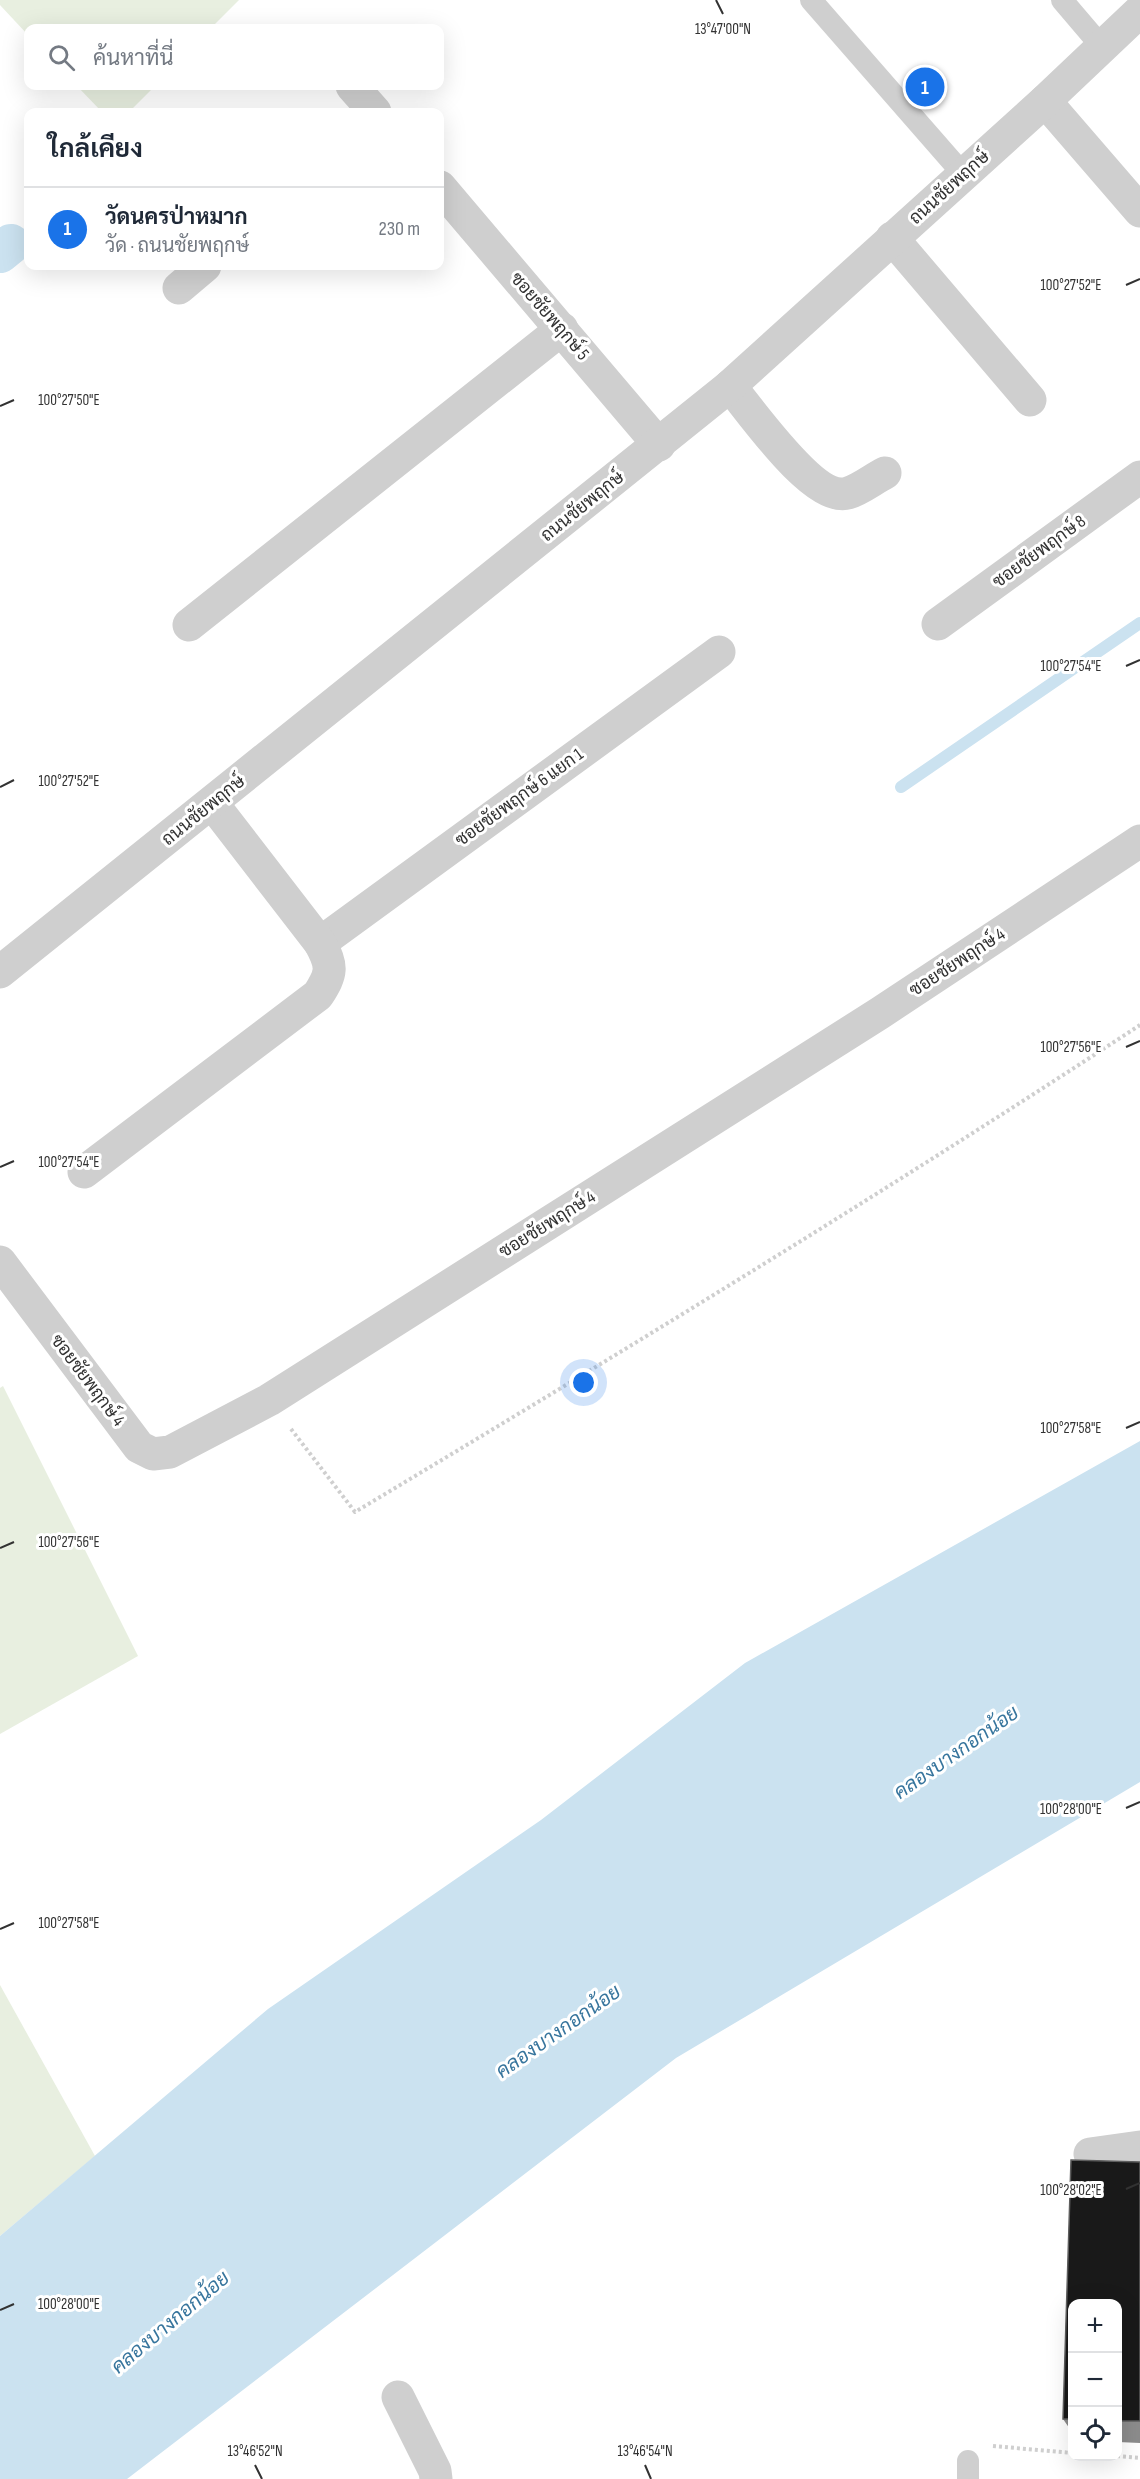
<!DOCTYPE html>
<html lang="th">
<meta charset="utf-8">
<style>
:root{--surface:#fff;--page:#f6f6f7;--text:#1f2937;--muted:#747a83;--line:#e0e1e3;--accent:#1a73e8}
body{margin:0;font-family:"Sofia Sans Condensed",Sarabun,sans-serif;background:var(--page);color:var(--text)}
.controls{position:absolute;right:18px;bottom:18px;display:grid;overflow:hidden;border-radius:12px;box-shadow:0 6px 24px #0002}
.controls button{width:54px;height:54px;display:grid;place-items:center;padding:0;border:0;border-bottom:2px solid var(--line);background:var(--surface);color:var(--text);font:30px sans-serif}
.you{position:absolute;left:584px;top:1383px;width:21px;height:21px;margin:-15px;border:4px solid #fff;border-radius:50%;background:#1a73e8;box-shadow:0 0 0 9px #1a73e833}
.badge{display:grid;place-items:center;width:39px;height:39px;border-radius:50%;background:var(--accent);color:#fff;font-size:20px;font-weight:700}
.pin{position:absolute;translate:-50% -50%;border:3px solid #fff;box-shadow:0 2px 6px #0006}
.list{margin:0;padding:0;list-style:none}
h2{display:flex;justify-content:space-between;align-items:center;height:78px;margin:0;padding:0 24px;font-size:26px}
h2 small{font-size:20px;font-weight:400;color:var(--muted)}
.list li{display:grid;grid-template-columns:39px 1fr auto;gap:18px;align-items:center;box-sizing:border-box;height:84px;padding:0 24px;border-top:2px solid var(--line)}
.list b{display:block;font-size:22px;white-space:nowrap}
.list p{margin:0;font-size:20px;white-space:nowrap;color:var(--muted)}
.list em{font-size:20px;font-style:normal;color:var(--muted)}
.icon{flex:none;width:33px;height:33px;fill:none;stroke:currentColor;stroke-width:2;stroke-linecap:round;stroke-linejoin:round}
.map{position:relative;flex:none;width:1140px;height:2479px;overflow:hidden}
.search{position:absolute;background:var(--surface);box-shadow:0 6px 24px #0002;left:24px;top:24px;width:420px;height:66px;display:flex;align-items:center;gap:15px;box-sizing:border-box;padding:0 21px;border-radius:12px;color:var(--muted);font-size:22px}
.panel{position:absolute;background:var(--surface);box-shadow:0 6px 24px #0002;left:24px;top:108px;width:420px;height:162px;border-radius:12px}
.map>svg:first-child{display:block}
</style>
<div class="map">
<svg width="1140" height="2479" viewBox="0 0 1140 2479">
<rect width="100%" height="100%" fill="#fff"/>
<g fill="#e8efe0">
<path d="M0 0H239L211 28H28V35L0 5Z"/>
<path d="M77 86H155L129 112H102Z"/>
<path d="M3 1386 138 1656 0 1734V1388Z"/>
<path d="M0 1985 95 2156 0 2236Z"/>
</g>
<path fill="#cbe2f0" d="M1140 1441V1782L676 2058 127 2479H0V2236L268 2009 541 1820 745 1663Z"/>
<g fill="none" stroke-linecap="round" stroke-linejoin="round">
<path stroke="#cbe2f0" stroke-width="12" d="M901 787 1140 623"/>
<path stroke="#cbe2f0" stroke-width="40" d="M0 253 11 244"/>
<g stroke="#cfcfcf" stroke-width="4" stroke-dasharray="3 3" stroke-linecap="butt">
<path d="M291 1429 355 1512C619 1354 882 1194 1140 1025"/>
<path d="M993 2446 1072 2453"/>
<path d="M1117 2456 1140 2458"/>
</g>
<g stroke="#cfcfcf" stroke-width="22">
<path d="M811 0 963 174"/>
<path d="M1062 0 1102 47"/>
<path d="M968 2461V2479"/>
</g>
<g stroke="#cfcfcf" stroke-width="33">
<path d="M352 86 375 112"/>
<path d="M1045 101 1140 211"/>
<path d="M440 187 659 445"/>
<path d="M892 238 1030 400"/>
<path d="M179 288 205 266"/>
<path d="M730 386C751 411 814 503 848 493 861 489 873 479 885 473"/>
<path d="M938 624 1140 477"/>
<path d="M189 625 562 329"/>
<path d="M320 943 719 652"/>
<path d="M84 1172 318 995C332 973 333 967 320 943L212 803"/>
<path d="M0 1262 139 1447 153 1454 170 1452 269 1400 880 1013 1140 841"/>
<path d="M1090 2154 1140 2147"/>
<path d="M398 2397 435 2471 436 2479"/>
</g>
<path stroke="#cfcfcf" stroke-width="33" d="M0 972 730 386 1045 101 1140 11"/>
</g>
<path fill="#8c8c8c" d="M1071 2160 1140 2162V2443L1118 2442V2304H1072V2432L1063 2419Z"/>
<path fill="#191919" stroke="#5e5e5e" stroke-width="1.5" d="M1071 2160 1140 2162V2421H1118V2304H1072V2419H1063Z"/>
<path fill="none" stroke="#323232" stroke-width="2" d="M716 0 723 14M1126 285 1140 279M0 406 14 400M1126 666 1140 660M0 787 14 780M1126 1047 1140 1041M0 1167 14 1161M1126 1428 1140 1422M0 1548 14 1542M1126 1808 1140 1802M0 1929 14 1923M1126 2189 1140 2183M0 2310 14 2304M255 2465 262 2479M645 2465 651 2479"/>
<g text-anchor="middle" stroke-width="6" stroke-linejoin="round" paint-order="stroke">
<g font-size="18" fill="#323232" stroke="#fff">
<text transform="translate(949 187) rotate(-42)" y="6">ถนนชัยพฤกษ์</text>
<text transform="translate(550 316) rotate(49)" y="6">ซอยชัยพฤกษ์ 5</text>
<text transform="translate(582 506) rotate(-39)" y="6">ถนนชัยพฤกษ์</text>
<text transform="translate(1039 551) rotate(-36)" y="6">ซอยชัยพฤกษ์ 8</text>
<text transform="translate(519 797) rotate(-36)" y="6">ซอยชัยพฤกษ์ 6 แยก 1</text>
<text transform="translate(203 810) rotate(-39)" y="6">ถนนชัยพฤกษ์</text>
<text transform="translate(957 962) rotate(-33)" y="6">ซอยชัยพฤกษ์ 4</text>
<text transform="translate(547 1224) rotate(-32)" y="6">ซอยชัยพฤกษ์ 4</text>
<text transform="translate(88 1380) rotate(53)" y="6">ซอยชัยพฤกษ์ 4</text>
</g>
<g font-size="20" font-style="italic" fill="#37759d" stroke="#fff">
<text transform="translate(956 1752) rotate(-35)" y="7">คลองบางกอกน้อย</text>
<text transform="translate(558 2031) rotate(-35)" y="7">คลองบางกอกน้อย</text>
<text transform="translate(170 2322) rotate(-40)" y="7">คลองบางกอกน้อย</text>
</g>
</g>
<g font-size="15" text-anchor="middle" fill="#323232" stroke="#fff" stroke-width="6" stroke-linejoin="round" paint-order="stroke">
<text x="723" y="34">13°47'00"N</text>
<text x="1071" y="290">100°27'52"E</text>
<text x="69" y="405">100°27'50"E</text>
<text x="1071" y="671">100°27'54"E</text>
<text x="69" y="786">100°27'52"E</text>
<text x="1071" y="1052">100°27'56"E</text>
<text x="69" y="1167">100°27'54"E</text>
<text x="1071" y="1433">100°27'58"E</text>
<text x="69" y="1547">100°27'56"E</text>
<text x="1071" y="1814">100°28'00"E</text>
<text x="69" y="1928">100°27'58"E</text>
<text x="1071" y="2195">100°28'02"E</text>
<text x="69" y="2309">100°28'00"E</text>
<text x="255" y="2456">13°46'52"N</text>
<text x="645" y="2456">13°46'54"N</text>
</g>
</svg>
<div class="controls">
<button>+</button>
<button>−</button>
<button><svg class="icon" aria-label="locate" viewBox="0 0 24 24"><circle cx="12" cy="12" r="6"/><path d="M12 2v4M12 18v4M2 12h4M18 12h4"/></svg></button>
</div>
<div class="you"></div>
<div class="pin badge" style="left:925px;top:87px">1</div>
<div class="search"><svg class="icon" aria-label="search" viewBox="0 0 24 24"><circle cx="10" cy="10" r="6"/><path d="M15 15l6 6"/></svg>ค้นหาที่นี่</div>
<section class="panel">
<h2>ใกล้เคียง<small></small></h2>
<ul class="list">
<li><span class="badge">1</span><div><b>วัดนครป่าหมาก</b><p>วัด · ถนนชัยพฤกษ์</p></div><em>230 m</em></li>
</ul>
</section>
</div>
